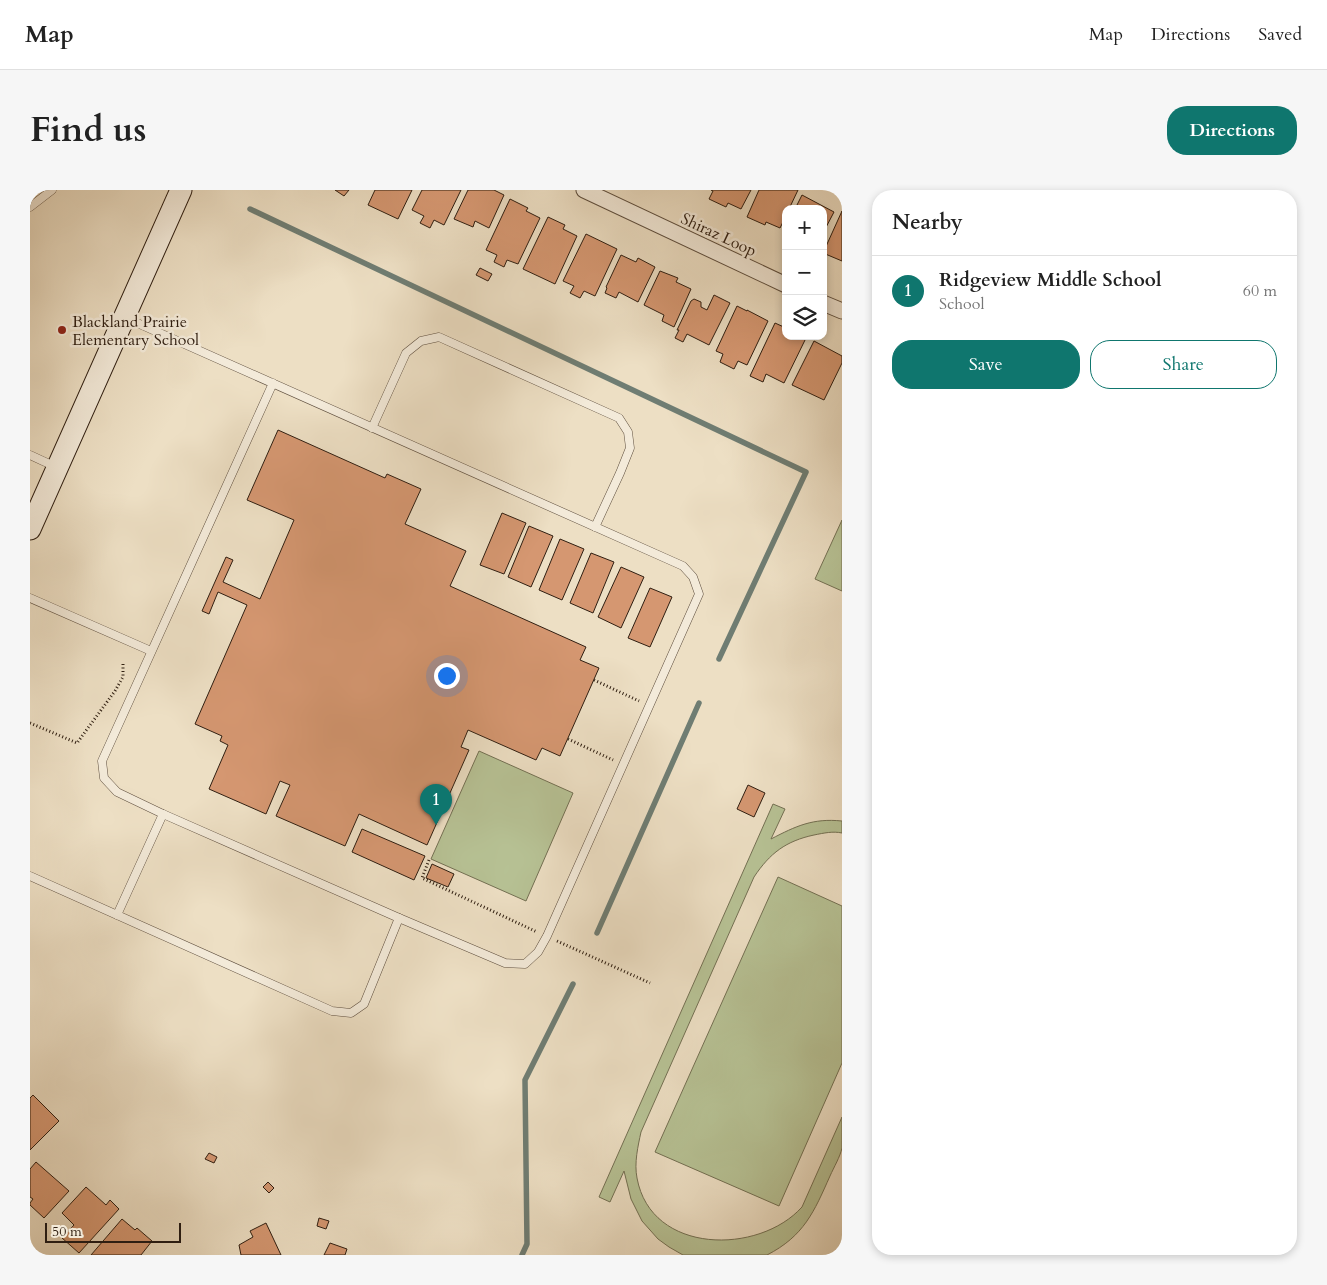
<!DOCTYPE html>
<meta charset="utf-8">
<style>
:root{--surface:#fff;--page:#f6f6f6;--text:#222;--muted:#767676;--line:#e0e0e0;--accent:#0f766e}
body{margin:0;font-family:Cardo,serif;background:var(--page);color:var(--text)}
.controls{position:absolute;right:15px;top:15px;display:grid;overflow:hidden;border-radius:10px;box-shadow:0 2px 8px #0003}
.controls button{width:45px;height:45px;display:grid;place-items:center;padding:0;border:0;border-bottom:1px solid var(--line);background:var(--surface);color:var(--text);font:25px sans-serif}
.scale{position:absolute;left:15px;bottom:12px;width:136px;box-sizing:border-box;padding-left:5px;border:2px solid #2f1e11;border-top:0;font-size:14px;line-height:18px;white-space:nowrap;color:#2f1e11;-webkit-text-stroke:4px #f3ead9;paint-order:stroke}
.you{position:absolute;left:416px;top:485px;width:18px;height:18px;margin:-12px;border:4px solid #fff;border-radius:50%;background:#1a73e8;box-shadow:0 0 0 8px #1a73e833}
.badge{display:grid;place-items:center;width:32px;height:32px;border-radius:50%;background:var(--accent);color:#fff;font-size:16px;font-weight:700}
.pin{position:absolute;translate:-50% -41px;filter:drop-shadow(0 1px 2px #0008)}
.pin::after{content:'';position:absolute;top:26px;width:18px;height:15px;background:inherit;clip-path:polygon(0 0,100% 0,50% 100%)}
.list{margin:0;padding:0;list-style:none}
h2{display:flex;justify-content:space-between;align-items:center;height:65px;margin:0;padding:0 20px;font-size:21px}
h2 small{font-size:16px;font-weight:400;color:var(--muted)}
.list li{display:grid;grid-template-columns:32px 1fr auto;gap:15px;align-items:center;box-sizing:border-box;height:70px;padding:0 20px;border-top:1px solid var(--line)}
.list b{display:block;font-size:19px;white-space:nowrap}
.list p{margin:0;font-size:16px;white-space:nowrap;color:var(--muted)}
.list em{font-size:16px;font-style:normal;color:var(--muted)}
.actions{display:flex;gap:10px;padding:15px 20px}
.actions a{flex:1;padding:11px 0;border:1px solid var(--accent);border-radius:20px;text-align:center;font-size:18px;color:var(--accent)}
.actions .main{background:var(--accent);color:#fff}
.icon{flex:none;width:28px;height:28px;fill:none;stroke:currentColor;stroke-width:2;stroke-linecap:round;stroke-linejoin:round}
.map{position:relative;flex:none;width:812px;height:1065px;overflow:hidden;border-radius:20px}
header{display:flex;align-items:center;gap:30px;box-sizing:border-box;height:70px;padding:0 25px;background:var(--surface);border-bottom:1px solid var(--line)}
header strong{font-size:24px}
nav{display:flex;gap:28px;margin-inline-start:auto;font-size:18px}
.intro{display:flex;align-items:center;justify-content:space-between;box-sizing:border-box;height:120px;padding:0 30px}
h1{margin:0;font-size:35px}
.button{padding:12px 22px;border-radius:20px;background:var(--accent);color:#fff;font-size:18px;font-weight:700}
main{display:flex;gap:30px;padding:0 30px}
aside{flex:1;background:var(--surface);border-radius:20px;box-shadow:0 2px 8px #0003}
.map>svg:first-child{display:block}
</style>
<header>
<strong>Map</strong>
<nav><a>Map</a><a>Directions</a><a>Saved</a></nav>
</header>
<div class="intro"><h1>Find us</h1><a class="button">Directions</a></div>
<main>
<div class="map">
<svg width="812" height="1065" viewBox="0 0 812 1065">
<rect width="100%" height="100%" fill="#eddfc4"/>
<filter id="stains"><feTurbulence type="fractalNoise" baseFrequency=".004" numOctaves="4"/><feColorMatrix values="0 0 0 0 .2 0 0 0 0 .09 0 0 0 0 .02 0 0 0 .5 -.17"/></filter>
<radialGradient id="worn" r=".72"><stop offset=".6" stop-color="#630" stop-opacity="0"/><stop offset="1" stop-color="#630" stop-opacity=".3"/></radialGradient>
<g fill="#b7c295" stroke="#737053">
<path d="M812 330V401L785 389Z"/>
<path d="M449 561 543 603 496 711 401 669Z"/>
<path d="M743 614 755 619 741 649C766 636 783 628 812 631V643C803 641 794 643 784 645 756 651 740 663 724 687L611 942C608 956 604 973 607 988 621 1065 729 1065 772 1017L812 927C812 936 812 948 812 958 810 967 804 977 800 986 784 1022 774 1046 737 1065H653L639 1057 628 1049 612 1031 601 1009 594 981 580 1012 569 1007Z"/>
<path d="M748 687 812 716V873L749 1016 625 962Z"/>
</g>
<g fill="none" stroke-linecap="round" stroke-linejoin="round">
<g stroke="#6f7d73" stroke-width="5.5">
<path d="M220 19 776 282 689 469"/>
<path d="M567 743 669 513"/>
<path d="M492 1065 497 1054 495 890 543 794"/>
</g>
</g>
<g fill="#d59771" stroke="#2f1e11">
<path d="M305 0H319L314 6Z"/>
<path d="M345 0H382L368 29 338 15Z"/>
<path d="M392 0H431L414 35 404 30 400 38 390 33 394 26 382 20Z"/>
<path d="M438 0H464L474 5 459 38 445 31 443 37 424 29Z"/>
<path d="M681 0H721L711 19 698 13 696 17 679 9 683 1Z"/>
<path d="M729 0H768L759 19H756V26L750 38 736 32 735 35 717 27Z"/>
<path d="M772 5 804 22 793 43V19H765Z"/>
<path d="M480 9 498 18 496 21 510 28 488 74 477 70 474 77 464 72 467 65 456 60Z"/>
<path d="M812 21V71L793 63Z"/>
<path d="M518 27 535 35 533 39 547 46 525 94 493 79Z"/>
<path d="M556 44 587 59 565 106 554 101 550 108 540 103 544 96 533 91Z"/>
<path d="M591 65 606 72 608 68 625 77 608 112 589 102 586 108 575 103 577 98 576 97Z"/>
<path d="M450 78 462 84 458 91 446 85Z"/>
<path d="M630 81 648 88 646 92 661 99 644 137 632 131 634 125 614 115Z"/>
<path d="M684 105 700 113 679 155 657 144 653 152 645 148 649 140H647L661 111 664 109 671 112V117L677 120Z"/>
<path d="M707 116 717 121V120L738 131 717 175 708 171 704 179 690 172 693 164 686 161Z"/>
<path d="M745 133 756 138V146H773L776 148 754 193 736 184 733 192 720 186Z"/>
<path d="M784 151 812 166V173L794 210 762 195Z"/>
<path d="M248 240 355 288 357 284 391 299 375 334 436 361 420 396 556 457 550 470 569 478 530 566 512 558 506 570 438 540 431 557 439 560 397 655 329 624 315 656 246 626 260 595 250 591 236 624 179 599 198 555 190 551 192 546 165 534 217 415 188 402 179 424 172 421 196 367 203 370 193 392 230 409 264 330 217 310Z"/>
<path d="M472 323 496 333 474 384 450 375Z"/>
<path d="M499 336 523 346 501 397 478 387Z"/>
<path d="M530 349 554 359 532 410 509 400Z"/>
<path d="M561 363 584 372 563 423 540 413Z"/>
<path d="M591 377 614 387 591 438 568 427Z"/>
<path d="M620 398 642 407 620 457 598 448Z"/>
<path d="M718 595 735 603 724 627 707 619Z"/>
<path d="M332 639 395 666 384 690 322 662Z"/>
<path d="M402 674 424 684 418 697 396 688Z"/>
<path d="M3 905 29 931 0 960V908Z"/>
<path d="M179 963 187 967 184 973 175 969Z"/>
<path d="M6 972 39 1001 14 1028 0 1015V1013L3 1009 0 1007V979Z"/>
<path d="M238 992 244 998 239 1003 233 997Z"/>
<path d="M56 997 76 1015 80 1010 89 1019 49 1063 32 1048 44 1035 32 1023Z"/>
<path d="M289 1028 299 1031 296 1039 287 1036Z"/>
<path d="M92 1029 105 1040 107 1038 122 1051 111 1065H61Z"/>
<path d="M236 1033 251 1065H211L209 1055 223 1047 220 1041Z"/>
<path d="M300 1053 317 1059 315 1065H294Z"/>
</g>
<g fill="none" stroke-linecap="round" stroke-linejoin="round">
<defs>
<g id="lane">
<path d="M0 17 22 0"/>
<path d="M96 128C281 211 467 293 653 376L663 387 669 404 517 746 508 762 495 774 475 773 369 728 133 624 87 602 74 588 72 571 243 193"/>
<path d="M342 238 376 163 391 151 409 147 589 228 598 242 600 258 590 283 565 337"/>
<path d="M0 265 26 277"/>
<path d="M0 408 121 461"/>
<path d="M0 686 302 821 321 823 334 814 369 728"/>
<path d="M87 725 133 624"/>
</g>
<g id="street">
<path d="M554 0 756 95"/>
<path d="M793 113 812 121"/>
</g>
<path id="secondary" d="M0 339 151 0"/>
</defs>
<use href="#lane" stroke="#5e4e3e" stroke-width="9"/>
<use href="#street" stroke="#5e4e3e" stroke-width="17"/>
<use href="#secondary" stroke="#2f1e11" stroke-width="23"/>
<g stroke="#2f1e11" stroke-width="3" stroke-dasharray="1 2.5" stroke-linecap="butt">
<path d="M564 490 609 511"/>
<path d="M0 533 47 553 85 501 93 487V473"/>
<path d="M538 549 583 570"/>
<path d="M399 670 392 688 507 742"/>
<path d="M527 751 620 793"/>
</g>
<use href="#lane" stroke="#f3ead9" stroke-width="8"/>
<use href="#street" stroke="#f3ead9" stroke-width="15"/>
<use href="#secondary" stroke="#f3ead9" stroke-width="21"/>
</g>
<circle fill="#8f2418" stroke="#f3ead9" stroke-width="2" cx="32" cy="140" r="5"/>
<g text-anchor="middle" stroke-width="5" stroke-linejoin="round" paint-order="stroke">
<g font-size="16" fill="#2f1e11" stroke="#f3ead9">
<text transform="translate(689 44) rotate(25)" y="6">Shiraz Loop</text>
</g>
<g font-size="16" fill="#2f1e11" stroke="#f3ead9" text-anchor="start">
<text x="42" y="137">Blackland Prairie<tspan x="42" dy="18">Elementary School</tspan></text>
</g>
</g>
<rect width="100%" height="100%" filter="url(#stains)"/>
<rect width="100%" height="100%" fill="url(#worn)"/>
</svg>
<div class="controls">
<button>+</button>
<button>−</button>
<button><svg class="icon" aria-label="layers" viewBox="0 0 24 24"><path d="M12 4l9 5-9 5-9-5zM3 14l9 5 9-5"/></svg></button>
</div>
<div class="scale">50 m</div>
<div class="you"></div>
<div class="pin badge" style="left:406px;top:635px">1</div>
</div>
<aside>
<h2>Nearby<small></small></h2>
<ul class="list">
<li><span class="badge">1</span><div><b>Ridgeview Middle School</b><p>School</p></div><em>60 m</em></li>
</ul>
<div class="actions"><a class="main">Save</a><a>Share</a></div>
</aside>
</main>
